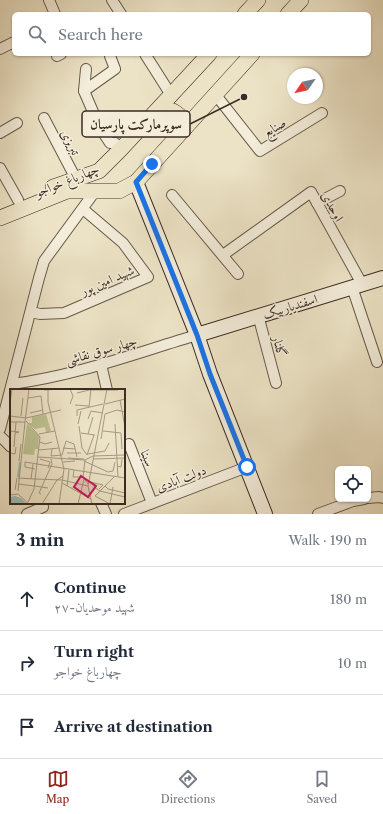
<!DOCTYPE html>
<meta charset="utf-8">
<style>
:root{--surface:#fff;--page:#f6f6f7;--text:#1f2937;--muted:#747a83;--line:#e0e1e3;--accent:#8f2418}
body{margin:0;font-family:"Libre Caslon Text",Amiri,serif;background:var(--page);color:var(--text)}
.controls{position:absolute;right:12px;bottom:12px;display:grid;overflow:hidden;border-radius:6px;box-shadow:0 1px 3px #0004}
.controls button{width:36px;height:36px;display:grid;place-items:center;padding:0;border:0;border-bottom:1px solid var(--line);background:var(--surface);color:var(--text);font:20px sans-serif}
.compass{position:absolute;left:287px;top:68px;width:36px;height:36px;border-radius:50%;background:var(--surface);box-shadow:0 1px 3px #0004;rotate:236deg}
.stop{position:absolute;width:12px;height:12px;margin:-9px;border:3px solid #1a73e8;border-radius:50%;background:#fff}
.stop.end{background:#1a73e8;border-color:#fff;box-shadow:0 1px 4px #0008}
.list{margin:0;padding:0;list-style:none}
h2{display:flex;justify-content:space-between;align-items:center;height:52px;margin:0;padding:0 16px;font-size:17px}
h2 small{font-size:13px;font-weight:400;color:var(--muted)}
.list li{display:grid;grid-template-columns:26px 1fr auto;gap:12px;align-items:center;box-sizing:border-box;height:64px;padding:0 16px;border-top:1px solid var(--line)}
.list b{display:block;font-size:15px;white-space:nowrap}
.list p{margin:0;font-size:13px;white-space:nowrap;color:var(--muted)}
.list em{font-size:13px;font-style:normal;color:var(--muted)}
.icon{flex:none;width:22px;height:22px;fill:none;stroke:currentColor;stroke-width:2;stroke-linecap:round;stroke-linejoin:round}
.map{position:relative;flex:none;width:383px;height:514px;overflow:hidden}
.search{position:absolute;background:var(--surface);box-shadow:0 1px 3px #0004;left:12px;right:12px;top:12px;height:44px;display:flex;align-items:center;gap:10px;box-sizing:border-box;padding:0 14px;border-radius:6px;color:var(--muted);font-size:15px}
.sheet{height:244px;background:var(--surface)}
nav{display:flex;justify-content:space-around;align-items:center;box-sizing:border-box;height:56px;border-top:1px solid var(--line);background:var(--surface);font-size:11px;color:var(--muted)}
nav a{display:grid;justify-items:center;gap:2px}
nav .on{color:var(--accent)}
.map>svg:first-child{display:block}
</style>
<div class="map">
<svg width="383" height="514" viewBox="0 0 383 514">
<rect width="100%" height="100%" fill="#ece3c6"/>
<filter id="stains"><feTurbulence type="fractalNoise" baseFrequency=".005" numOctaves="4"/><feColorMatrix values="0 0 0 0 .2 0 0 0 0 .09 0 0 0 0 .02 0 0 0 .5 -.17"/></filter>
<radialGradient id="worn" r=".72"><stop offset=".6" stop-color="#630" stop-opacity="0"/><stop offset="1" stop-color="#630" stop-opacity=".3"/></radialGradient>
<g fill="none" stroke-linecap="round" stroke-linejoin="round">
<defs>
<g id="street">
<path d="M49 0 55 14"/>
<path d="M112 0 121 14"/>
<path d="M0 49 14 42"/>
<path d="M145 54 171 95"/>
<path d="M57 56 61 54"/>
<path d="M86 69 84 91 115 69 110 56"/>
<path d="M84 91 100 128 110 143H115L121 149"/>
<path d="M215 94 260 151 322 113"/>
<path d="M44 118 76 179"/>
<path d="M0 133 17 123"/>
<path d="M0 168 18 200"/>
<path d="M172 195 238 274"/>
<path d="M317 203 340 191"/>
<path d="M223 255 311 192 362 284"/>
<path d="M352 287 377 362"/>
<path d="M31 312 40 314 64 313 148 277 123 243 83 209"/>
<path d="M258 315 276 383"/>
<path d="M101 364 107 390"/>
<path d="M12 384C75 376 136 353 197 335"/>
<path d="M0 429 39 278 44 261 96 190"/>
<path d="M1 437 11 447"/>
<path d="M129 444 152 503"/>
<path d="M368 498 379 497 383 498"/>
<path d="M101 503 106 514"/>
<path d="M27 514 43 507"/>
<path d="M124 514 247 467"/>
<path d="M318 514 353 501 364 499"/>
</g>
<g id="secondary">
<path d="M136 182 197 335 210 374 265 514"/>
<path d="M197 335 383 278"/>
</g>
<g id="primary">
<path d="M245 14 258 0"/>
<path d="M288 14 301 0"/>
<path d="M158 110C171 107 183 114 185 128"/>
<path d="M53 187 99 171 121 149 209 54"/>
<path d="M0 218 67 191H119L136 182 252 54"/>
</g>
</defs>
<use href="#street" stroke="#68594b" stroke-width="12"/>
<use href="#secondary" stroke="#3c2b22" stroke-width="16"/>
<use href="#primary" stroke="#3c2b22" stroke-width="16"/>
<use href="#street" stroke="#f3edda" stroke-width="10"/>
<use href="#secondary" stroke="#f3edda" stroke-width="14"/>
<use href="#primary" stroke="#ece3c6" stroke-width="15"/>
</g>
<g fill="none" stroke-linecap="round" stroke-linejoin="round">
<path stroke="#1a73e8" stroke-width="5" d="M152 164 136 182 197 335 210 374 247 467"/>
</g>
<g text-anchor="middle" stroke-width="3" stroke-linejoin="round" paint-order="stroke">
<g font-size="13" fill="#3c2b22" stroke="#f3edda">
<text transform="translate(274 127) rotate(-32)" y="5">صنایع</text>
<text transform="translate(71 142) rotate(62)" y="5">تبریزی</text>
<text transform="translate(67 180) rotate(-22)" y="5">چهارباغ خواجو</text>
<text transform="translate(333 206) rotate(61)" y="5">اوحدی</text>
<text transform="translate(107 280) rotate(-23)" y="5">شهید امین پور</text>
<text transform="translate(290 306) rotate(-17)" y="5">اسفندیاربیک</text>
<text transform="translate(280 346) rotate(75)" y="5">گلنار</text>
<text transform="translate(101 350) rotate(-16)" y="5">چهار سوق نقاشی</text>
<text transform="translate(148 458) rotate(69)" y="5">سینا</text>
<text transform="translate(181 478) rotate(-21)" y="5">دولت آبادی</text>
</g>
</g>
<g transform="translate(10 389)">
<rect width="115" height="115" fill="#ece3c6"/>
<path d="M36 25 41 42 36 44 35 38 25 40 18 34H22V28ZM17 35 29 47 28 60H25L24 66 13 65Z" fill="#bdc292"/>
<path d="M5 107 11 109 17 115H0V108Z" fill="#99beb7"/>
<path fill="none" stroke="#99beb7" stroke-width="2" d="M8 88 10 73"/>
<path fill="none" stroke="#a69984" stroke-width="1" d="M38 0V13L54 80 49 115M34 1 51 0M67 4 79 1H108M18 9 31 7 33 25M110 11 115 38M0 14 2 0M60 15 63 7 60 0M95 15 115 10M65 16 79 17M79 18 81 0M20 24 33 21M95 25 107 21 115 23M0 27 16 29M11 27 13 9M67 27V21L93 15M16 29 51 21M78 30 81 22 93 24M16 32 30 48 24 100 18 113M0 33H15M15 33 19 0M68 35 71 22M105 35 108 88M69 37 72 59 77 66 84 46M0 42 9 43 5 44M93 42 111 44 112 60M71 44 85 46M29 45 45 42M78 45 83 28M91 50 95 25M30 53 35 55 42 53M4 58 6 33M53 59 65 60M42 60 41 67 52 66 56 52 64 55 67 68M29 61 49 59M0 64 5 65 6 58M57 64H71M78 65 95 62 99 54M28 68 75 71 83 67 115 66M58 69 74 70M30 70 40 73 38 79M83 70 115 69M75 71 73 88 78 95M9 72 11 55M74 72 98 83 103 82 105 73M53 73 65 72M27 75 115 89M107 77 111 78 112 70M25 80 15 78V73L27 75M64 81 63 88H73M8 89 25 90M21 90 23 75M25 90 52 91 78 97M80 93 93 96 89 100M52 94 81 110M84 94V98L90 102 115 108M8 95 24 97M25 97 38 99M57 97 59 81M95 97 98 100 115 104M5 101 7 89M8 102 15 33M31 105 29 104 42 75 41 70M0 106 8 105 19 115M85 107 104 88M85 107 100 115M32 115 47 91 53 87M68 115 74 90M82 115 78 97 97 0M100 115 103 98"/>
<path fill="#c2185b" fill-opacity="0.15" stroke="#c2185b" stroke-width="2" d="M71 87 86 97 78 108 64 98Z"/>
<rect width="115" height="115" fill="none" stroke="#3c2b22" stroke-width="2"/>
</g>
<path fill="none" stroke="#3c2b22" stroke-width="1.5" d="M244 97L190 124"/>
<circle fill="#3c2b22" stroke="#f3edda" stroke-width="1.5" cx="244" cy="97" r="4"/>
<rect fill="#f3edda" stroke="#3c2b22" stroke-width="1.5" x="82" y="111" width="108" height="26" rx="4"/>
<g font-size="14" text-anchor="middle" font-weight="bold" fill="#3c2b22">
<text x="136" y="129">سوپرمارکت پارسیان</text>
</g>
<rect width="100%" height="100%" filter="url(#stains)"/>
<rect width="100%" height="100%" fill="url(#worn)"/>
</svg>
<div class="controls">
<button><svg class="icon" aria-label="locate" viewBox="0 0 24 24"><circle cx="12" cy="12" r="6"/><path d="M12 2v4M12 18v4M2 12h4M18 12h4"/></svg></button>
</div>
<svg class="compass" viewBox="-18 -18 36 36"><path d="M0-13l5 13h-10z" fill="#e53935"/><path d="M0 13l5-13h-10z" fill="#747a83"/></svg>
<div class="stop" style="left:247px;top:467px"></div>
<div class="stop end" style="left:152px;top:164px"></div>
<div class="search"><svg class="icon" aria-label="search" viewBox="0 0 24 24"><circle cx="10" cy="10" r="6"/><path d="M15 15l6 6"/></svg>Search here</div>
</div>
<section class="sheet">
<h2>3 min<small>Walk · 190 m</small></h2>
<ul class="list">
<li><svg class="icon" aria-label="ahead" viewBox="0 0 24 24"><path d="M12 20V5M6 11l6-6 6 6"/></svg><div><b>Continue</b><p>۲۷-شهید موحدیان</p></div><em>180 m</em></li>
<li><svg class="icon" aria-label="right" viewBox="0 0 24 24"><path d="M7 20v-9h11M14 6l5 5-5 5"/></svg><div><b>Turn right</b><p>چهارباغ خواجو</p></div><em>10 m</em></li>
<li><svg class="icon" aria-label="arrive" viewBox="0 0 24 24"><path d="M6 21V4h12l-3 4 3 4H6"/></svg><div><b>Arrive at destination</b></div></li>
</ul>
</section>
<nav>
<a class="on"><svg class="icon" aria-label="map" viewBox="0 0 24 24"><path d="M3 6l6-2 6 2 6-2v14l-6 2-6-2-6 2zM9 4v14M15 6v14"/></svg>Map</a>
<a><svg class="icon" aria-label="directions" viewBox="0 0 24 24"><path d="M12 3l9 9-9 9-9-9zM9 14v-3h6M13 9l2 2-2 2"/></svg>Directions</a>
<a><svg class="icon" aria-label="saved" viewBox="0 0 24 24"><path d="M7 4h10v16l-5-4-5 4z"/></svg>Saved</a>
</nav>
